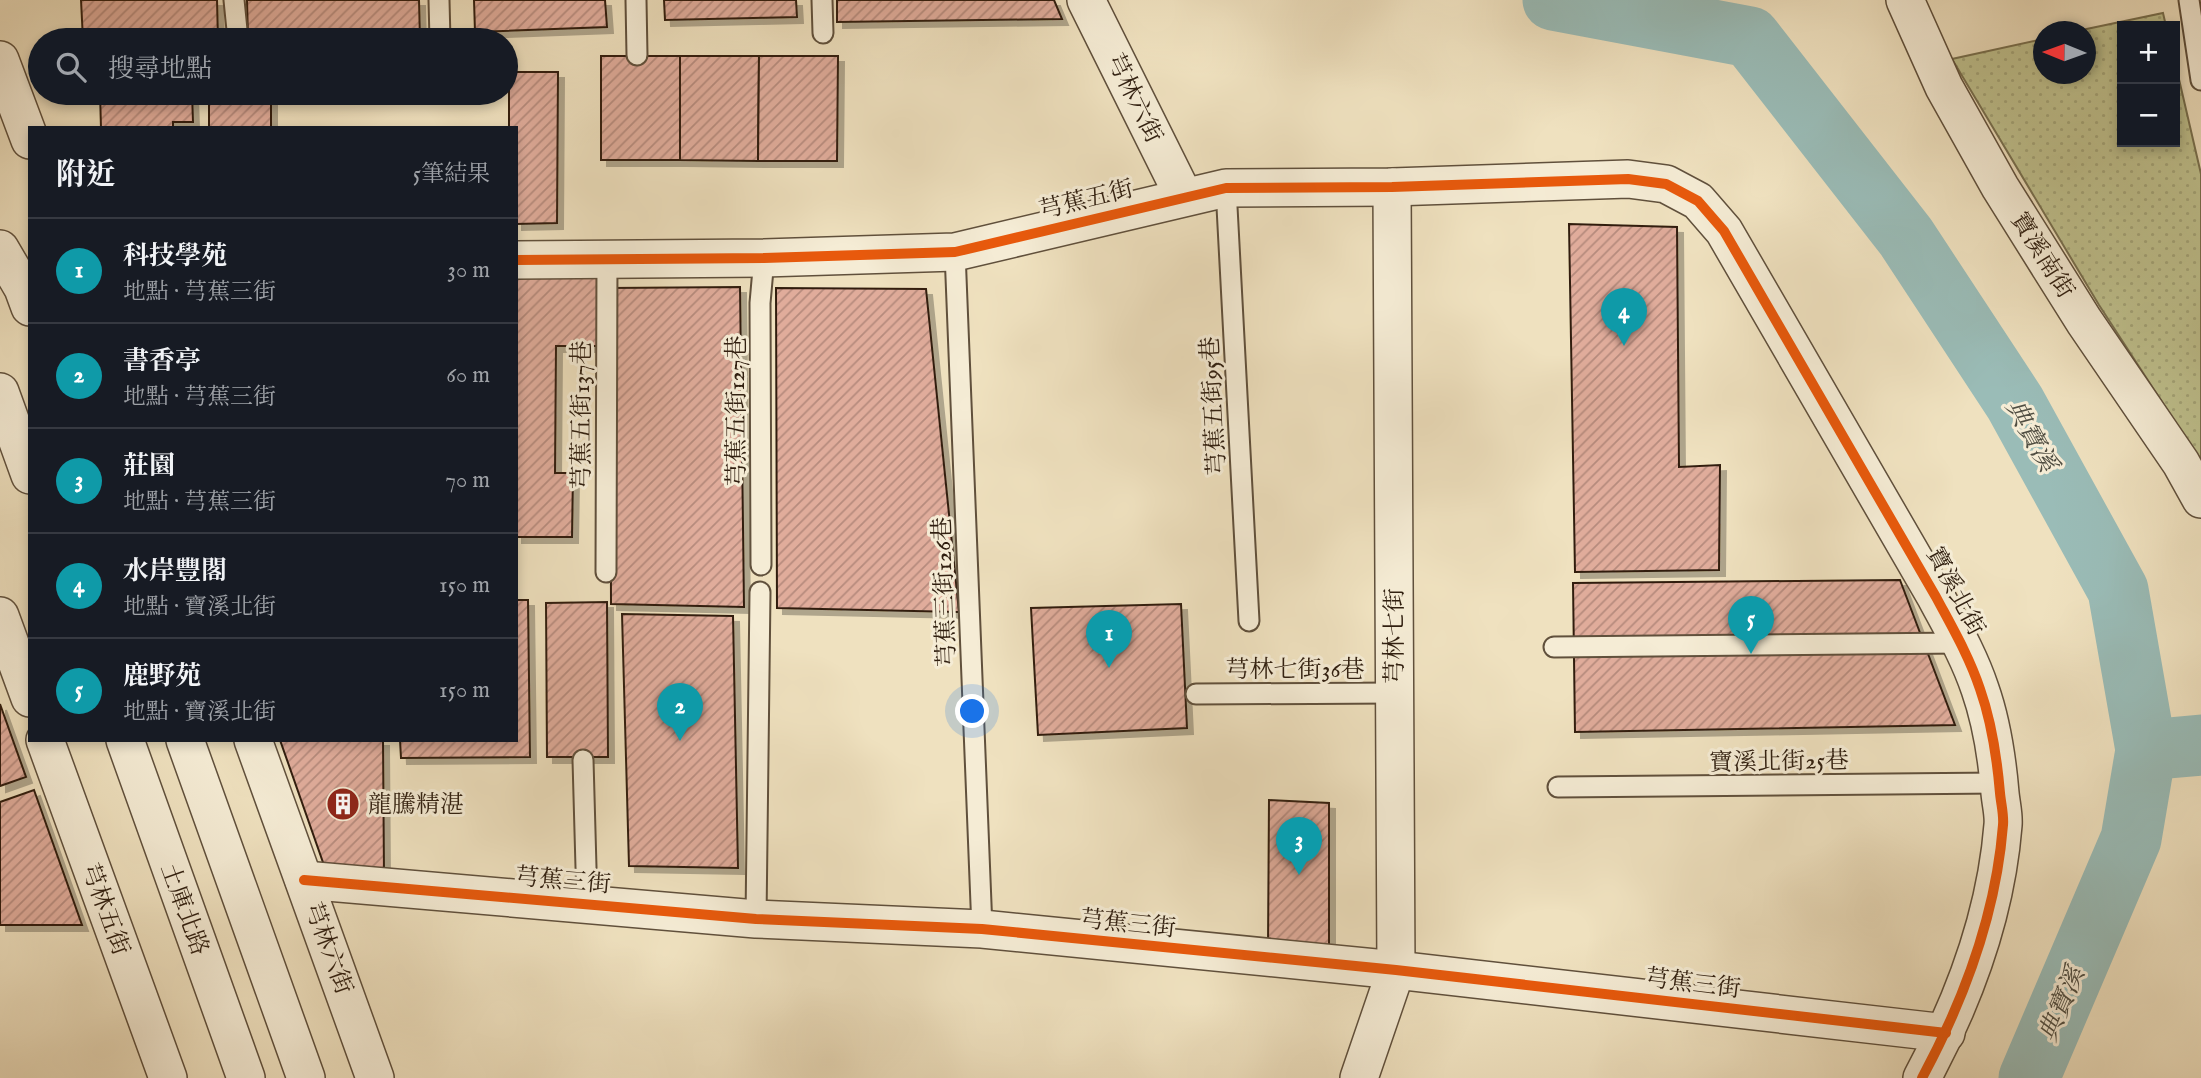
<!DOCTYPE html>
<html lang="zh-TW">
<meta charset="utf-8">
<style>
:root{--surface:#171b24;--page:#20242c;--text:#f1f3f6;--muted:#9ea1a6;--line:#363941;--accent:#ea580c}
body{margin:0;font-family:"IM FELL English","Noto Serif TC",serif;background:var(--page);color:var(--text)}
.controls{position:absolute;right:21px;top:21px;display:grid;overflow:hidden;border-radius:0px;box-shadow:0 4px 10px #0003}
.controls button{width:63px;height:63px;display:grid;place-items:center;padding:0;border:0;border-bottom:2px solid var(--line);background:var(--surface);color:var(--text);font:35px sans-serif}
.compass{position:absolute;left:2033px;top:21px;width:63px;height:63px;border-radius:50%;background:var(--surface);box-shadow:0 4px 10px #0003;rotate:271deg}
.you{position:absolute;left:973px;top:712px;width:24px;height:24px;margin:-18px;border:5px solid #fff;border-radius:50%;background:#1a73e8;box-shadow:0 0 0 10px #1a73e833}
.badge{display:grid;place-items:center;width:46px;height:46px;border-radius:50%;background:var(--accent);color:#fff;font-size:23px;font-weight:700}
.pin{position:absolute;translate:-50% -58px;filter:drop-shadow(0 2px 4px #0008)}
.pin::after{content:'';position:absolute;top:37px;width:24px;height:21px;background:inherit;clip-path:polygon(0 0,100% 0,50% 100%)}
.list{margin:0;padding:0;list-style:none}
h2{display:flex;justify-content:space-between;align-items:center;height:91px;margin:0;padding:0 28px;font-size:30px}
h2 small{font-size:23px;font-weight:400;color:var(--muted)}
.list li{display:grid;grid-template-columns:46px 1fr auto;gap:21px;align-items:center;box-sizing:border-box;height:105px;padding:0 28px;border-top:2px solid var(--line)}
.list b{display:block;font-size:26px;white-space:nowrap}
.list p{margin:0;font-size:23px;white-space:nowrap;color:var(--muted)}
.list em{font-size:23px;font-style:normal;color:var(--muted)}
.icon{flex:none;width:38px;height:38px;fill:none;stroke:currentColor;stroke-width:2;stroke-linecap:round;stroke-linejoin:round}
.map{position:relative;flex:none;width:2201px;height:1078px;overflow:hidden}
.search{position:absolute;background:var(--surface);box-shadow:0 4px 10px #0003;left:28px;top:28px;width:490px;height:77px;display:flex;align-items:center;gap:18px;box-sizing:border-box;padding:0 24px;border-radius:38px;color:var(--muted);font-size:26px}
.panel{position:absolute;background:var(--surface);box-shadow:0 4px 10px #0003;left:28px;top:126px;width:490px;height:616px;border-radius:0px}
.map>svg:first-child{display:block}
</style>
<div class="map">
<svg width="2201" height="1078" viewBox="0 0 2201 1078">
<defs>
<pattern id="grass-dots" width="8" height="8" patternUnits="userSpaceOnUse" patternTransform="scale(1.75)"><rect width="8" height="8" fill="#bfc18e"/><path d="M2 2h.1M6 6h.1" fill="none" stroke="#a4a579" stroke-width="1.8" stroke-linecap="round"/></pattern>
<pattern id="building-hatch" width="6" height="6" patternUnits="userSpaceOnUse" patternTransform="scale(1.75)"><rect width="6" height="6" fill="#e0ac9b"/><path d="M-1 1l2-2M0 6l6-6M5 7l2-2" fill="none" stroke="#b68b7d"/></pattern>
<filter id="shadow"><feDropShadow dx="6" dy="6" stdDeviation="0" flood-color="#0004"/></filter>
</defs>
<rect width="100%" height="100%" fill="#efe1bf"/>
<filter id="stains"><feTurbulence type="fractalNoise" baseFrequency=".00286" numOctaves="4"/><feColorMatrix values="0 0 0 0 .2 0 0 0 0 .09 0 0 0 0 .02 0 0 0 .5 -.17"/></filter>
<radialGradient id="worn" r=".72"><stop offset=".6" stop-color="#630" stop-opacity="0"/><stop offset="1" stop-color="#630" stop-opacity=".3"/></radialGradient>
<path fill="url(#grass-dots)" stroke="#78704f" stroke-width="2" d="M2163 13 2166 26H2122V142H2175V62L2201 174V462L2099 305 1952 59 2043 39 2044 74H2086V32L2077 31Z"/>
<g fill="none" stroke-linecap="round" stroke-linejoin="round">
<g stroke="#9abcb7" stroke-width="61">
<path d="M1553 0 1750 37 1906 237 2015 403 2118 590 2146 750 2131 839 2029 1078"/>
<path d="M2146 750 2201 745"/>
</g>
</g>
<g fill="url(#building-hatch)" stroke="#301f10" stroke-width="2" filter="url(#shadow)">
<path d="M81 0H217L218 40H83Z"/>
<path d="M247 0H419L420 40H248Z"/>
<path d="M474 0H605L607 27 475 32Z"/>
<path d="M664 0H796L797 17 665 20Z"/>
<path d="M837 0H1054L1062 19 837 22Z"/>
<rect x="601" y="56" width="79" height="104"/>
<path d="M680 56H759L758 161 680 160Z"/>
<path d="M759 56H838L837 161H758Z"/>
<path d="M509 72H558L557 223 516 224V128H509Z"/>
<path d="M100 93H192L193 122H173V128H101Z"/>
<rect x="209" y="93" width="62" height="35"/>
<path d="M1569 224 1677 227 1679 467 1720 465 1719 570 1575 572Z"/>
<path d="M516 271H600V346H556L555 473H573L572 537H516Z"/>
<path d="M740 287 744 607 611 604 610 288Z"/>
<path d="M776 288 926 289 959 612 777 608Z"/>
<path d="M1900 580 1955 725 1575 732 1573 583Z"/>
<path d="M516 600H528L530 757 401 758 400 740H516Z"/>
<path d="M607 602 608 757H547L546 603Z"/>
<path d="M1181 604 1187 728 1038 735 1031 608Z"/>
<path d="M622 614 733 616 738 868 629 866Z"/>
<path d="M0 704 26 777 0 786Z"/>
<path d="M280 740H383L384 874 325 868Z"/>
<path d="M34 790 82 925H0V802Z"/>
<path d="M1269 800 1329 803V947H1268Z"/>
</g>
<g fill="none" stroke-linecap="round" stroke-linejoin="round">
<defs>
<g id="service">
<path d="M234 0 238 40"/>
<path d="M439 0 440 40"/>
<path d="M636 0 637 55"/>
<path d="M822 0 823 33"/>
<path d="M2189 0 2201 80"/>
<path d="M1226 188 1249 621"/>
<path d="M955 252 982 929"/>
<path d="M761 565 760 303 764 258"/>
<path d="M606 572 607 259"/>
<path d="M1554 647 1961 643"/>
<path d="M1196 694 1395 693"/>
<path d="M583 760 587 903"/>
<path d="M1558 787 1999 783"/>
<path d="M756 919 760 592"/>
</g>
<g id="minor">
<path d="M1086 0 1184 197"/>
<path d="M1905 0 1944 87 2000 187 2084 321 2181 463 2201 499"/>
<path d="M0 60 30 140"/>
<path d="M0 249 23 288 30 307"/>
<path d="M516 260 764 258 955 252 1226 188 1392 187 1628 179 1666 184 1698 201 1724 231 1936 597C1952 627 1969 656 1980 689 1992 723 1997 758 2000 793 2001 804 2004 815 2003 825 1996 915 1964 1000 1922 1078"/>
<path d="M0 392 30 475"/>
<path d="M0 616 30 698"/>
<path d="M45 740 168 1078"/>
<path d="M125 740 246 1078"/>
<path d="M185 740 306 1078"/>
<path d="M253 740 375 1078"/>
<path d="M304 880 756 919 982 929 1396 970 1946 1033"/>
<path d="M1359 1078 1396 970 1392 187"/>
</g>
</defs>
<use href="#service" stroke="#60503c" stroke-width="23"/>
<use href="#minor" stroke="#60503c" stroke-width="40"/>
<use href="#service" stroke="#f5ecd5" stroke-width="19"/>
<use href="#minor" stroke="#f5ecd5" stroke-width="37"/>
<defs>
<g id="cycleway">
<path d="M516 260 764 258 955 252 1226 188 1392 187 1628 179 1666 184 1698 201 1724 231 1936 597C1952 627 1969 656 1980 689 1992 723 1997 758 2000 793 2001 804 2004 815 2003 825 1996 915 1964 1000 1922 1078"/>
<path d="M304 880 756 919 982 929 1396 970 1946 1033"/>
</g>
</defs>
<use href="#cycleway" stroke="#f5ecd5" stroke-width="15"/>
<use href="#cycleway" stroke="#e8590c" stroke-width="10"/>
</g>
<defs>
<symbol id="building-disc" viewBox="-11 -11 22 22"><circle r="9.5" fill="#8f2418" stroke="#f5ecd5"/><path d="M-4-6H4V6H1V3H-1V6H-4ZM-2.5-4.3h1.7v1.8h-1.7ZM.8-4.3h1.7v1.8H.8ZM-2.5-1h1.7V.8h-1.7ZM.8-1h1.7V.8H.8Z" fill="#fff"/></symbol>
</defs>
<g fill-rule="evenodd">
<use href="#building-disc" x="324" y="785" width="38" height="38"/>
</g>
<g text-anchor="middle" stroke-width="6" stroke-linejoin="round" paint-order="stroke">
<g font-size="24" fill="#301f10" stroke="#f5ecd5">
<text transform="translate(1135 98) rotate(64)" y="8">芎林六街</text>
<text transform="translate(1086 199) rotate(-14)" y="8">芎蕉五街</text>
<text transform="translate(2043 255) rotate(58)" y="8">寶溪南街</text>
<text transform="translate(1213 406) rotate(-93)" y="8">芎蕉五街95巷</text>
<text transform="translate(736 411) rotate(-90)" y="8">芎蕉五街127巷</text>
<text transform="translate(581 415) rotate(-90)" y="8">芎蕉五街137巷</text>
<text transform="translate(1956 591) rotate(62)" y="8">寶溪北街</text>
<text transform="translate(944 592) rotate(-92)" y="8">芎蕉三街126巷</text>
<text transform="translate(1394 636) rotate(-90)" y="8">芎林七街</text>
<text x="1295" y="677">芎林七街36巷</text>
<text transform="translate(1779 761) rotate(-1)" y="8">寶溪北街25巷</text>
<text transform="translate(563 880) rotate(5)" y="8">芎蕉三街</text>
<text transform="translate(106 909) rotate(70)" y="8">芎林五街</text>
<text transform="translate(185 909) rotate(70)" y="8">土庫北路</text>
<text transform="translate(1128 923) rotate(6)" y="8">芎蕉三街</text>
<text transform="translate(329 948) rotate(70)" y="8">芎林六街</text>
<text transform="translate(1693 983) rotate(7)" y="8">芎蕉三街</text>
</g>
<g font-size="24" fill="#301f10" stroke="#f5ecd5" text-anchor="start">
<text x="368" y="812">龍騰精湛</text>
</g>
<g font-size="26" font-style="italic" fill="#504e42" stroke="#f5ecd5">
<text transform="translate(2032 435) rotate(61)" y="9">典寶溪</text>
<text transform="translate(2061 1004) rotate(-67)" y="9">典寶溪</text>
</g>
</g>
<rect width="100%" height="100%" filter="url(#stains)"/>
<rect width="100%" height="100%" fill="url(#worn)"/>
</svg>
<div class="controls">
<button>+</button>
<button>−</button>
</div>
<svg class="compass" viewBox="-18 -18 36 36"><path d="M0-13l5 13h-10z" fill="#e53935"/><path d="M0 13l5-13h-10z" fill="#9ea1a6"/></svg>
<div class="you"></div>
<div class="pin badge" style="left:1109px;top:668px;background:#0f9aa8">1</div>
<div class="pin badge" style="left:680px;top:741px;background:#0f9aa8">2</div>
<div class="pin badge" style="left:1299px;top:875px;background:#0f9aa8">3</div>
<div class="pin badge" style="left:1624px;top:346px;background:#0f9aa8">4</div>
<div class="pin badge" style="left:1751px;top:654px;background:#0f9aa8">5</div>
<div class="search"><svg class="icon" aria-label="search" viewBox="0 0 24 24"><circle cx="10" cy="10" r="6"/><path d="M15 15l6 6"/></svg>搜尋地點</div>
<section class="panel">
<h2>附近<small>5筆結果</small></h2>
<ul class="list">
<li><span class="badge" style="background:#0f9aa8">1</span><div><b>科技學苑</b><p>地點 · 芎蕉三街</p></div><em>30 m</em></li>
<li><span class="badge" style="background:#0f9aa8">2</span><div><b>書香亭</b><p>地點 · 芎蕉三街</p></div><em>60 m</em></li>
<li><span class="badge" style="background:#0f9aa8">3</span><div><b>莊園</b><p>地點 · 芎蕉三街</p></div><em>70 m</em></li>
<li><span class="badge" style="background:#0f9aa8">4</span><div><b>水岸豐閣</b><p>地點 · 寶溪北街</p></div><em>150 m</em></li>
<li><span class="badge" style="background:#0f9aa8">5</span><div><b>鹿野苑</b><p>地點 · 寶溪北街</p></div><em>150 m</em></li>
</ul>
</section>
</div>
